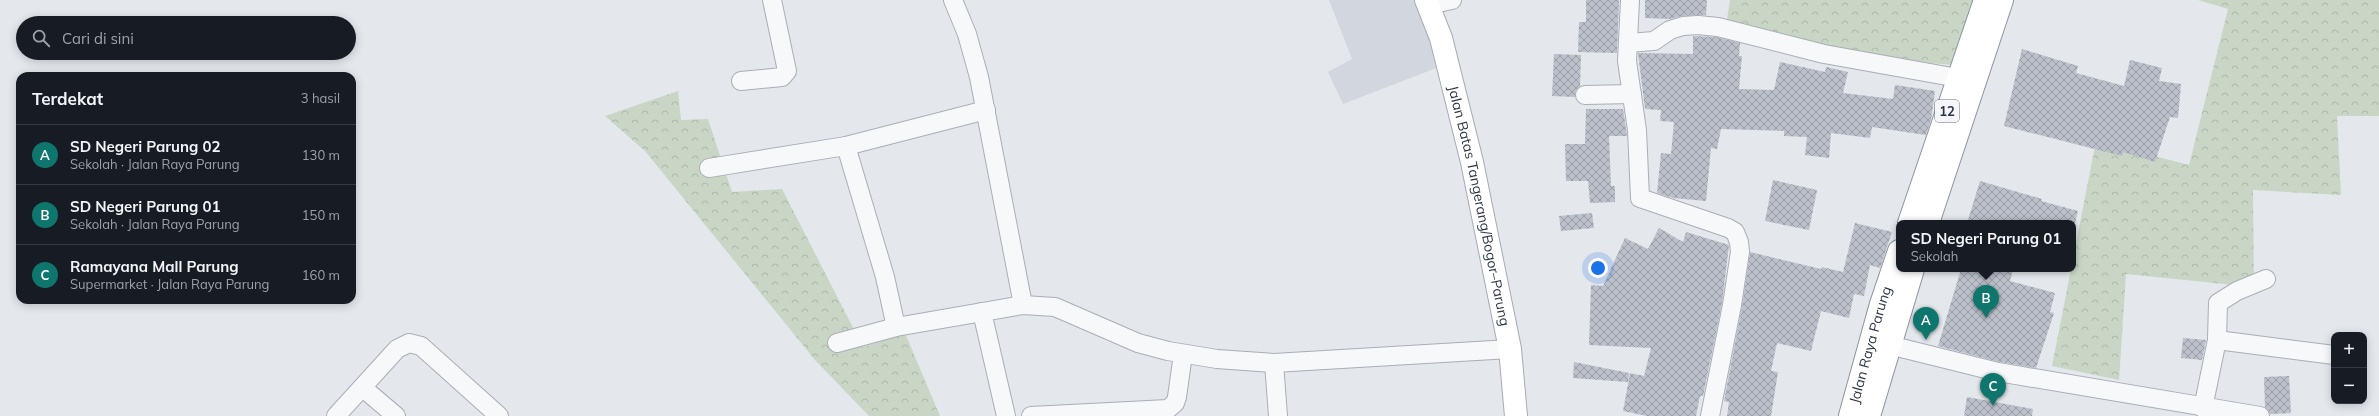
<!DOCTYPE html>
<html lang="id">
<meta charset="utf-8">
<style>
:root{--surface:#171b24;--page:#20242c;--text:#f1f3f6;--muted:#9ea1a6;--line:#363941;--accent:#0f766e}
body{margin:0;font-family:Mulish,sans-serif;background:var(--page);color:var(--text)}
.controls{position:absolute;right:12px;bottom:12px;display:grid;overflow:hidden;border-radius:8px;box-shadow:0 2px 10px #0003}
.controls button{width:36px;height:36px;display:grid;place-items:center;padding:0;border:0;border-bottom:1px solid var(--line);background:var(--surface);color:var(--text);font:20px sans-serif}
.you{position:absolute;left:1598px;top:268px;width:14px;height:14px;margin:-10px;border:3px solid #fff;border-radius:50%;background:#1a73e8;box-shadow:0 0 0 6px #1a73e833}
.badge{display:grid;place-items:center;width:26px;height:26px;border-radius:50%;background:var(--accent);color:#fff;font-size:13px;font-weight:700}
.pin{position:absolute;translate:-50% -33px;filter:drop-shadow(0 1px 2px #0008)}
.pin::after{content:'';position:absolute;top:21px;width:14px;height:12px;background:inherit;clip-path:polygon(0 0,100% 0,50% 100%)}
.popup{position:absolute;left:1896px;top:220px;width:180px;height:52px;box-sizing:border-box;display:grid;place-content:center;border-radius:8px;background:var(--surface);filter:drop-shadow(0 1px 3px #0005);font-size:13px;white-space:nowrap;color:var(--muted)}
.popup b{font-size:15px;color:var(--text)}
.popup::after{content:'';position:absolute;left:50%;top:100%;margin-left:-8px;border:8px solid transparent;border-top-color:var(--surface)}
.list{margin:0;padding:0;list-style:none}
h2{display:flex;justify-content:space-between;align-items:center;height:52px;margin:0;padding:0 16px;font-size:17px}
h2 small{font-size:13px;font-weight:400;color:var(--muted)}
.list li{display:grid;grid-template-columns:26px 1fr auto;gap:12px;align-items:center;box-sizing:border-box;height:60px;padding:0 16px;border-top:1px solid var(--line)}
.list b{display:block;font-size:15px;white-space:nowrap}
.list p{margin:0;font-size:13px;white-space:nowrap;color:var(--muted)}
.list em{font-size:13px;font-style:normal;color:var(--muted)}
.icon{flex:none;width:22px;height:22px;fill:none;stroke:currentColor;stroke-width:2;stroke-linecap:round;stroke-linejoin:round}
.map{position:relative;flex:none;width:2379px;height:416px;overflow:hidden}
.search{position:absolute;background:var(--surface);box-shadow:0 2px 10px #0003;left:16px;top:16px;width:340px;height:44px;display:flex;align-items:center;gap:10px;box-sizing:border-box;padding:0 14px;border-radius:22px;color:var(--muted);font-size:15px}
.panel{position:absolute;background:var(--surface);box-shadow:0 2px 10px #0003;left:16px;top:72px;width:340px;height:232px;border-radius:12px}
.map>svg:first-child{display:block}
</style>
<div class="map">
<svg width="2379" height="416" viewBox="0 0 2379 416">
<defs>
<pattern id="forest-crowns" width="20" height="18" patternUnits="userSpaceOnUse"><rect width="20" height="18" fill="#c9d6c5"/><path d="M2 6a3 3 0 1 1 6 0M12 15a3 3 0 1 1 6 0" fill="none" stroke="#adb8ab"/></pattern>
<pattern id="building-cross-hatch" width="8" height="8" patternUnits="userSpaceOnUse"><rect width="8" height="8" fill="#bbc0ca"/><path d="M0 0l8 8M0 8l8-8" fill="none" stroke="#989da6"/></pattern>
</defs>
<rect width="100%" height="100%" fill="#e4e7ec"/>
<path fill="#d2d6de" d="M1329 0H1423L1444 65 1343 104 1328 72 1352 59Z"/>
<g fill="url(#forest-crowns)">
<path d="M1730 0H1991L1969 66 1873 59 1726 26Z"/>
<path d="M2198 0H2379V116H2337L2341 195 2253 190 2254 287 2126 274 2119 380 2052 366 2071 269H2073V259L2096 141 2189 165 2228 9Z"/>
<path d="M678 91 681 120 708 119 732 192 782 189 863 347 905 333 940 416H869L815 360 645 151 605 116Z"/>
</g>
<g fill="url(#building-cross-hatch)">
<path d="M1586 0H1619L1617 53 1578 52 1579 22H1586Z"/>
<path d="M1645 0H1707L1706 15 1682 16 1670 19 1645 18Z"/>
<path d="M1693 36 1716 37 1740 43 1739 56H1742L1739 89 1774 90 1780 62 1825 72 1826 67 1848 72 1843 93 1893 99 1895 85 1935 91 1931 120 1926 135 1872 127 1870 138 1831 133 1829 158 1805 155 1807 137 1784 136V131L1721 129 1717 149 1711 148 1706 201 1673 198 1657 193 1661 153 1671 154 1674 122 1660 121 1661 110 1645 109 1638 53 1693 54Z"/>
<path d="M2022 49 2078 66 2076 73 2124 86 2130 60 2162 68 2159 81 2181 84 2178 118 2170 117 2155 162 2123 152 2122 156 2004 126Z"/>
<path d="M1554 54 1581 55 1580 86 1576 90 1575 97 1552 96Z"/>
<path d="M1586 109H1623L1627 136H1609L1611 186H1615V202L1590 203 1588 181H1566L1565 144H1585Z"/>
<path d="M1773 180 1817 190 1809 230 1765 221Z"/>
<path d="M1980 181 2042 199 2041 201 2078 211 2075 223H1967Z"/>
<path d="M1592 213 1594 228 1561 231 1559 216Z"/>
<path d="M1855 223 1892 232 1880 268 1870 265 1864 296 1854 294 1849 318 1821 311 1811 351 1777 343 1771 371 1778 372 1771 416H1727L1729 402 1724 401 1742 307 1750 252 1821 269 1822 267 1843 272Z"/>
<path d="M1659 228 1683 242 1686 232 1729 245 1722 303 1703 396H1700L1696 416H1647L1623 411 1630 373 1644 376 1651 348 1589 345 1591 285 1603 286 1625 238 1648 249Z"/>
<path d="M1961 269H2013L2010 281 2055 293 2050 312 2054 313 2036 368 2000 362 1938 346Z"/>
<path d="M2183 338 2206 340 2202 360 2181 358Z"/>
<path d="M1574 362 1629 373 1628 382 1573 378Z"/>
<path d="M2289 376 2291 413 2270 414 2265 407 2264 377Z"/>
<path d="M1967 397 2033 409 2032 416H1964Z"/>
</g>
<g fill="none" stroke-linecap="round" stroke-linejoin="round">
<defs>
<g id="minor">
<path d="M953 0 967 34 979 77 1023 305"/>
<path d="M1630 0 1627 61 1637 130 1640 198 1728 228 1735 232 1739 242 1740 252 1732 305 1710 416"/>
<path d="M1428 5 1452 0"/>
<path d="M1628 43 1654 41 1670 30 1683 26 1698 25 1718 27 1824 54 1958 78"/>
<path d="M741 81 782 77 787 71 772 0"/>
<path d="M1585 95 1632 94"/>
<path d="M846 146 885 277 896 327"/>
<path d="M709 168 846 146 986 110"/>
<path d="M982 312 1006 416"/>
<path d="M2217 340 2334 355"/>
<path d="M1877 342 1998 372 2260 416"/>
<path d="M837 343 896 327 1023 305 1055 307 1138 343 1168 351 1217 359 1274 363 1510 349"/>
<path d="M1274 363 1278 416"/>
<path d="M363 388 396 416"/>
<path d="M2203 408 2217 340 2218 303 2237 291 2266 279"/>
<path d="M336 416 397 349 409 343 421 346 499 416"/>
<path d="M1031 416 1168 409 1175 403 1177 397 1183 354"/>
</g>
<g id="major">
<path id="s1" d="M1426 0 1441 38 1472 162 1510 349 1516 416"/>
</g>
<g id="highway">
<path d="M1909 223 1985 0"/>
<path d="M1928 223 2002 0"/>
<path id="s2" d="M1850 416 1881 304 1899 251"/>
<path d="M1869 416 1913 269"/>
</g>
</defs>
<use href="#minor" stroke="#a9aeb7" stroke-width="20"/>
<use href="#major" stroke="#a3abb8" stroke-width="24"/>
<use href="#highway" stroke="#8b94a3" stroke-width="24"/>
<use href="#minor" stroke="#f7f8fa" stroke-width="18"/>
<use href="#major" stroke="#fff" stroke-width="22"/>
<use href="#highway" stroke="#fff" stroke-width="22"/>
</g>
<g text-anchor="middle" stroke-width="3.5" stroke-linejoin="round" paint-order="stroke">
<rect fill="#f4f6f9" stroke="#676e7b" stroke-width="1" x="1935" y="100" width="24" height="22" rx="3"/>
<g font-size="13" font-weight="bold" fill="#2b3445">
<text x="1947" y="116">12</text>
</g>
<g font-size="14" fill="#2b3445" stroke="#f4f6f9">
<text dy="5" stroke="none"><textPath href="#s1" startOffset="213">Jalan Batas Tangerang/Bogor–Parung</textPath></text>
<text dy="5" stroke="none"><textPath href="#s2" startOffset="74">Jalan Raya Parung</textPath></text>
</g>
</g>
</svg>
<div class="controls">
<button>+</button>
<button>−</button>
</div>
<div class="you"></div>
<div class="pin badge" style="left:1926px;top:340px">A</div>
<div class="pin badge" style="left:1986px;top:318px">B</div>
<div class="popup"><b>SD Negeri Parung 01</b>Sekolah</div>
<div class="pin badge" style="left:1993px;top:406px">C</div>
<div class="search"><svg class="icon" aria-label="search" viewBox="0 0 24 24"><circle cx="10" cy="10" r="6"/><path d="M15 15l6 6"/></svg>Cari di sini</div>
<section class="panel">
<h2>Terdekat<small>3 hasil</small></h2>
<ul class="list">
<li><span class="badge">A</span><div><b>SD Negeri Parung 02</b><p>Sekolah · Jalan Raya Parung</p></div><em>130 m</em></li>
<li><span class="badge">B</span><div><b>SD Negeri Parung 01</b><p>Sekolah · Jalan Raya Parung</p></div><em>150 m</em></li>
<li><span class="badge">C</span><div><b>Ramayana Mall Parung</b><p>Supermarket · Jalan Raya Parung</p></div><em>160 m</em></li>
</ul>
</section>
</div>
